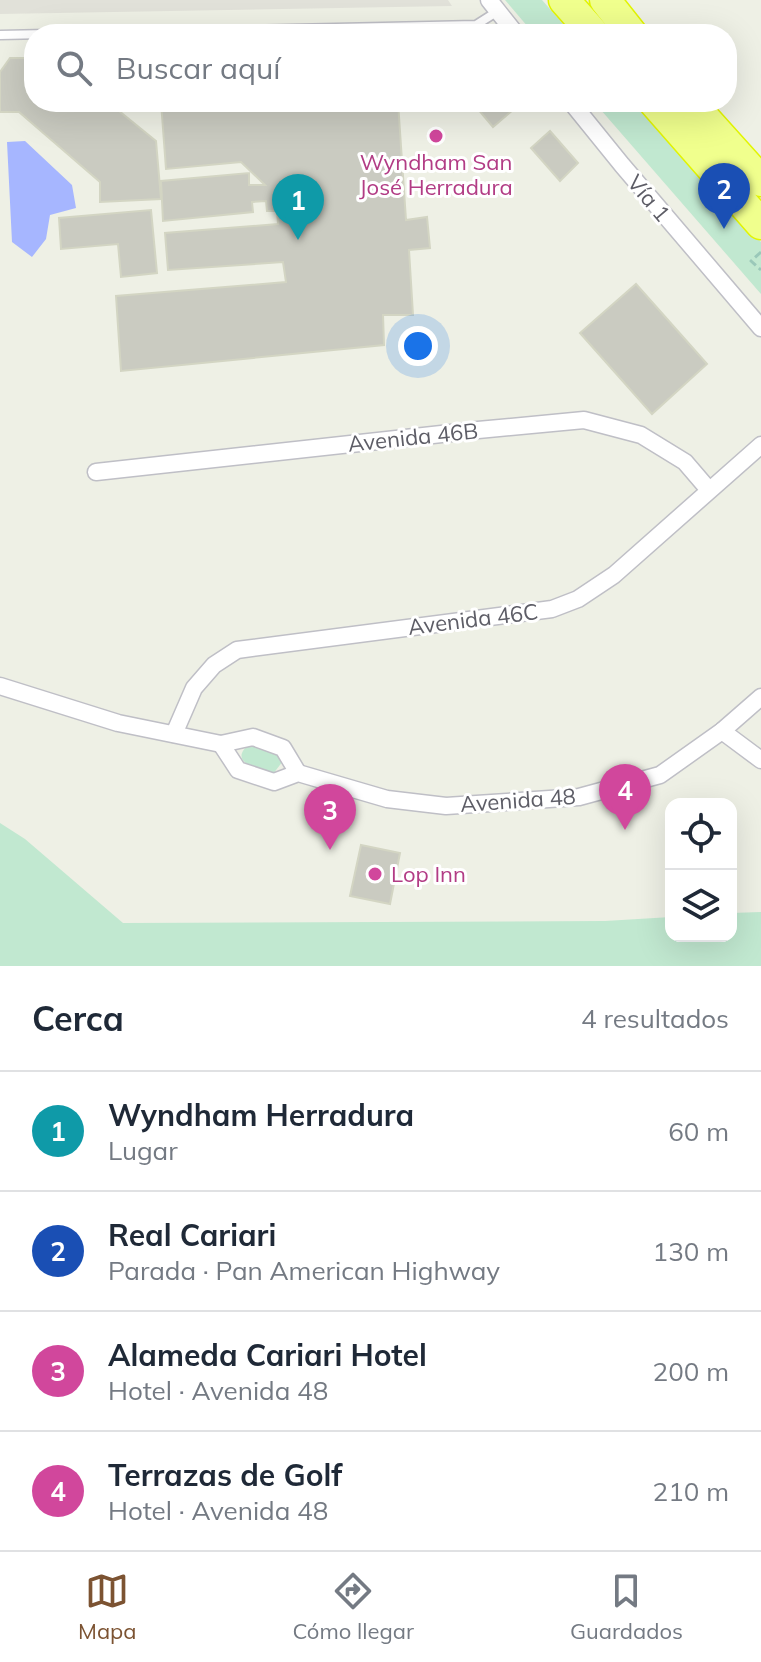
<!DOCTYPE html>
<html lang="es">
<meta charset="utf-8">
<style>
:root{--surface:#fff;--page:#f2f2f3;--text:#1f2937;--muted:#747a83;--line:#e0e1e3;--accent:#7c5332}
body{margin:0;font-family:Mulish,sans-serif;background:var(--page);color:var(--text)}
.controls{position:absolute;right:24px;bottom:24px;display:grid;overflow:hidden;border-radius:16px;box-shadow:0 8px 32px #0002}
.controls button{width:72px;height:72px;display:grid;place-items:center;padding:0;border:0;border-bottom:2px solid var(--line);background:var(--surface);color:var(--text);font:40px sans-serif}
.you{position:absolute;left:418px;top:346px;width:28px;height:28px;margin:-20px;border:6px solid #fff;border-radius:50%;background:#1a73e8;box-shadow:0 0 0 12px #1a73e833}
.badge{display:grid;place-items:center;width:52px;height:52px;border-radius:50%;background:var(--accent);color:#fff;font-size:26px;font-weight:700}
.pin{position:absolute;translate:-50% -66px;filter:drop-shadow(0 2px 4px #0008)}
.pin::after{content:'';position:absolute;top:42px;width:28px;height:24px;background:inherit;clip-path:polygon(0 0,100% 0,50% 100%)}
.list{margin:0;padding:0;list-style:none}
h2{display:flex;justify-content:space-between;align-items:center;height:104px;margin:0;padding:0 32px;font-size:34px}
h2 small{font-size:26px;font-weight:400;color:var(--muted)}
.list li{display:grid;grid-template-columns:52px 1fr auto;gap:24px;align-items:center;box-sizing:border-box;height:120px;padding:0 32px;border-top:2px solid var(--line)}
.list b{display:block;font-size:30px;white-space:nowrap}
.list p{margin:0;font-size:26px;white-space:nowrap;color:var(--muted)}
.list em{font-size:26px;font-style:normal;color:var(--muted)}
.icon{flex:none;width:44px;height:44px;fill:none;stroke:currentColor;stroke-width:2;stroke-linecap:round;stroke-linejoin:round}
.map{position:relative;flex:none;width:761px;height:966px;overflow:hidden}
.search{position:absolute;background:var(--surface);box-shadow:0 8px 32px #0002;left:24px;right:24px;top:24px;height:88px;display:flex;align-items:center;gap:20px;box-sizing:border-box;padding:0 28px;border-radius:32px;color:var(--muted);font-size:30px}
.sheet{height:584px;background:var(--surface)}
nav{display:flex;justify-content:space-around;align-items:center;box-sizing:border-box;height:112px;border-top:2px solid var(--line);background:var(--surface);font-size:22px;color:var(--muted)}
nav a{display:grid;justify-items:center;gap:4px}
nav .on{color:var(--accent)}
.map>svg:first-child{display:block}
</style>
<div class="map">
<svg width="761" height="966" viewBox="0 0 761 966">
<rect width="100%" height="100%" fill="#eef0e5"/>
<path fill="#e1e1d9" d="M0 0H448L452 6 0 14Z"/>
<g fill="#c1e8d0">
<path d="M505 0H542L572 34H534Z"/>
<path d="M594 102H634L761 242V294Z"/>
<path d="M250 744 278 752 283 761 273 774C259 770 226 762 250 744Z"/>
<path d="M0 823 25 839 123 923 605 921 671 917V936H731V913L761 912V966H0Z"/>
</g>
<path fill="#a6b6ff" d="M25 141 72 185 76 208 50 215 46 239 32 257 12 242 7 142Z"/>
<g fill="#cacbc1" stroke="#d3d5c3" stroke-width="2">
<path d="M10 58H34V102H108L156 141 161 199 100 202V182L19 112H0V72Z"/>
<path d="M161 102H398L406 220 427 217 430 248 409 250 413 315H383L384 345 121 371 116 296 286 282 283 262 168 270 165 233 278 224 277 211H267L266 201 252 202 253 212 163 221 161 181 249 173V185H265L241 162 166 169Z"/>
<path d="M472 102H518L520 104 493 127Z"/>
<path d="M550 131 578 163 560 181 531 148Z"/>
<path d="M151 210 157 273 121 277 118 244 61 249 59 218Z"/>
<path d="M636 284 707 364 652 414 580 333Z"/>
<path d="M361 845 400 853 390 904 350 896Z"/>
</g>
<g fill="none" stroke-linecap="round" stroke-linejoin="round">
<defs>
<path id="lane" d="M0 35 476 25 498 11"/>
<g id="street">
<path d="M489 0 516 34"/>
<path d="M571 102 622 165 761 328"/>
<path d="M96 472 478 430 584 420 641 435 685 462 709 490"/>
<path d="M0 686 118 723 221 744 253 737 283 748 298 773"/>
<path d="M722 731 761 760"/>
<path d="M174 734 194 688 214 665 237 650 552 609 578 599 614 575 761 445"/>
<path d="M221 744 238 770 274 782 298 773 387 799 446 806 579 797 660 775 722 731 761 697"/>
</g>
<g id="highway">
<path d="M564 0 594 34"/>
<path d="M605 0 632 34"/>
<path d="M654 102 761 224"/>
<path d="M690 102 761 181"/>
</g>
</defs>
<use href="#lane" stroke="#bfbfc6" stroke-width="11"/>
<use href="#street" stroke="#bfbfc6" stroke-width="19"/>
<use href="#highway" stroke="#e2f500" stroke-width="33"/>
<path stroke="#9ac8b9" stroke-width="3" stroke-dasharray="8 4" stroke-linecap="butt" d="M761 252 751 261 761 270"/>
<use href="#lane" stroke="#fff" stroke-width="8"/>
<use href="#street" stroke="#fff" stroke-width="16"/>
<use href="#highway" stroke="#f0ff8d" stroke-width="30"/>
</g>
<g fill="#d1479c" stroke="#fff" stroke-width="3">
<circle cx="436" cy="136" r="8"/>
<circle cx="375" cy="874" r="8"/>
</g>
<g text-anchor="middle" stroke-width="6" stroke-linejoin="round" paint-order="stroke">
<g font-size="22" fill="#b23c85" stroke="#fff">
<text x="436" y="170">Wyndham San<tspan x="436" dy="25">José Herradura</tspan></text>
<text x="391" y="882" text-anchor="start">Lop Inn</text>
</g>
<g font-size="22" fill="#5d5d66" stroke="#fff">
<text transform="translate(649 198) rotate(50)" y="8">Vía 1</text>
<text transform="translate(413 437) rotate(-6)" y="8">Avenida 46B</text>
<text transform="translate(473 619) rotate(-7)" y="8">Avenida 46C</text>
<text transform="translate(518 800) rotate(-4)" y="8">Avenida 48</text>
</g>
</g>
</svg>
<div class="controls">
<button><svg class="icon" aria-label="locate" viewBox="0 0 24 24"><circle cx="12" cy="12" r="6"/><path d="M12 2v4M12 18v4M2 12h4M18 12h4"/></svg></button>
<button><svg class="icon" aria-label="layers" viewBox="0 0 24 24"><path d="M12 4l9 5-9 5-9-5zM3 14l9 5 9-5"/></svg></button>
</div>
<div class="you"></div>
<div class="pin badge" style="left:298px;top:240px;background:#0f9aa8">1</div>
<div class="pin badge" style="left:724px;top:229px;background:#1a4fb4">2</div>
<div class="pin badge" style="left:330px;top:850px;background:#d1479c">3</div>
<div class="pin badge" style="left:625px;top:830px;background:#d1479c">4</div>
<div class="search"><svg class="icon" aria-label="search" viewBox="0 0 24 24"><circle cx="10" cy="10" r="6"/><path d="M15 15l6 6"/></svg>Buscar aquí</div>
</div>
<section class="sheet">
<h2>Cerca<small>4 resultados</small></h2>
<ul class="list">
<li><span class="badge" style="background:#0f9aa8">1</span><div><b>Wyndham Herradura</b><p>Lugar</p></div><em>60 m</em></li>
<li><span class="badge" style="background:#1a4fb4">2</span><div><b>Real Cariari</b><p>Parada · Pan American Highway</p></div><em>130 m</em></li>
<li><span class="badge" style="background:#d1479c">3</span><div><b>Alameda Cariari Hotel</b><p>Hotel · Avenida 48</p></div><em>200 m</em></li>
<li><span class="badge" style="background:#d1479c">4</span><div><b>Terrazas de Golf</b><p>Hotel · Avenida 48</p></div><em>210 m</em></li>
</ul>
</section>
<nav>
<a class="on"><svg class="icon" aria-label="map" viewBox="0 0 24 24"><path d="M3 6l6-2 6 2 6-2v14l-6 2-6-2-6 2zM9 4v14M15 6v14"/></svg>Mapa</a>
<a><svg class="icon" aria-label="directions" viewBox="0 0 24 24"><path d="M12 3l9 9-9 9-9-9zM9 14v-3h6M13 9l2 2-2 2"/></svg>Cómo llegar</a>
<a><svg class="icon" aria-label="saved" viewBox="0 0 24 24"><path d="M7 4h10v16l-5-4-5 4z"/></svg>Guardados</a>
</nav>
